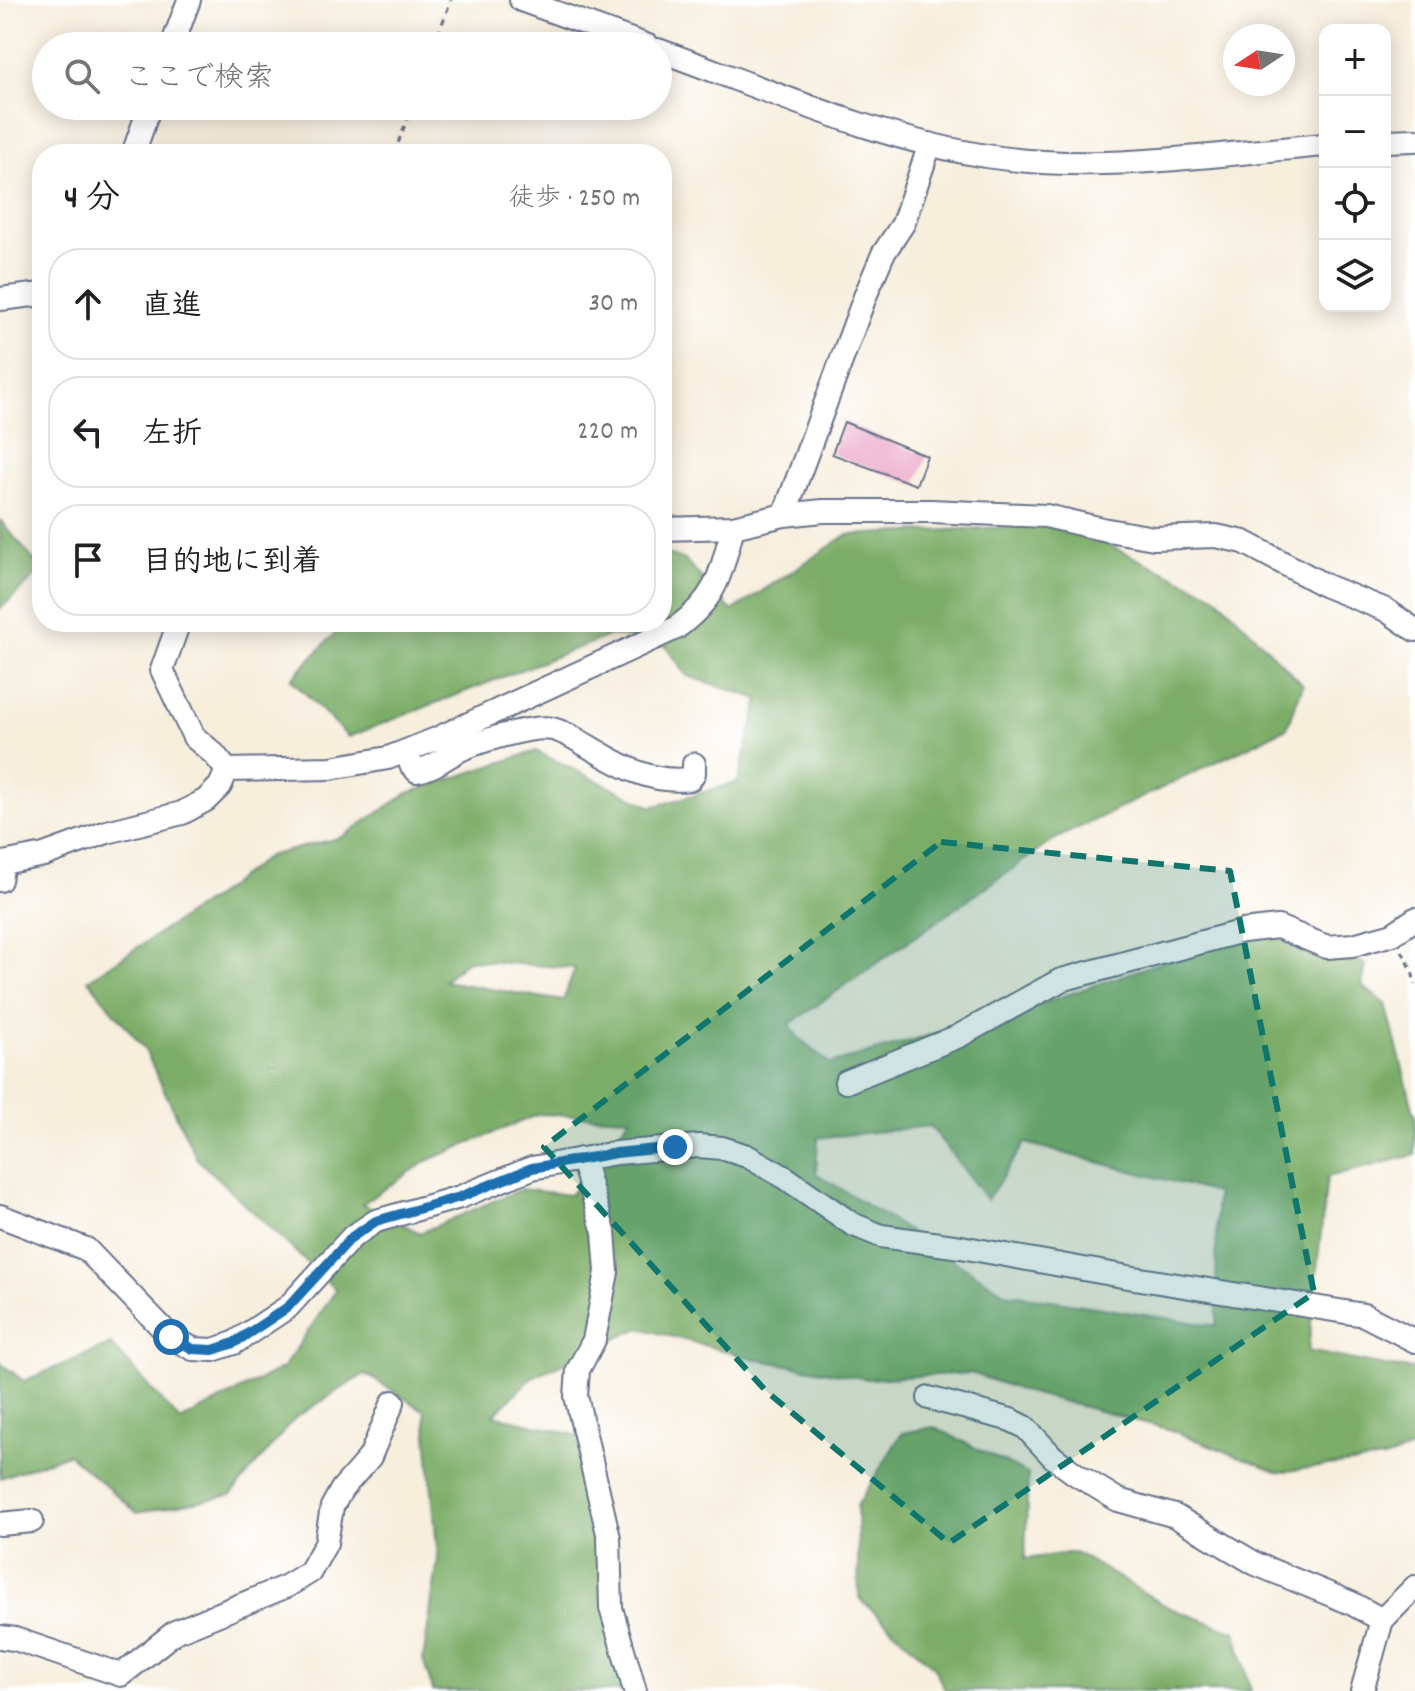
<!DOCTYPE html>
<html lang="ja">
<meta charset="utf-8">
<style>
:root{--surface:#fff;--page:#f2f2f2;--text:#202124;--muted:#757577;--line:#e0e0e0}
body{margin:0;font-family:Dekko,"Klee One",sans-serif;background:var(--page);color:var(--text)}
.controls{position:absolute;right:24px;top:24px;display:grid;overflow:hidden;border-radius:16px;box-shadow:0 4px 20px #0003}
.controls button{width:72px;height:72px;display:grid;place-items:center;padding:0;border:0;border-bottom:2px solid var(--line);background:var(--surface);color:var(--text);font:40px sans-serif}
.compass{position:absolute;left:1223px;top:24px;width:72px;height:72px;border-radius:50%;background:var(--surface);box-shadow:0 4px 20px #0003;rotate:258deg}
.stop{position:absolute;width:24px;height:24px;margin:-18px;border:6px solid #1f6fb2;border-radius:50%;background:#fff}
.stop.end{background:#1f6fb2;border-color:#fff;box-shadow:0 2px 8px #0008}
.list{margin:0;padding:0;list-style:none}
h2{display:flex;justify-content:space-between;align-items:center;height:104px;margin:0;padding:0 32px;font-size:34px}
h2 small{font-size:26px;font-weight:400;color:var(--muted)}
.list li{display:grid;grid-template-columns:52px 1fr auto;gap:24px;align-items:center;box-sizing:border-box;height:112px;margin:0 16px 16px;padding:0 16px;border:2px solid var(--line);border-radius:32px}
.list b{display:block;font-size:30px;white-space:nowrap}
.list em{font-size:26px;font-style:normal;color:var(--muted)}
.icon{flex:none;width:44px;height:44px;fill:none;stroke:currentColor;stroke-width:2;stroke-linecap:round;stroke-linejoin:round}
.map{position:relative;flex:none;width:1415px;height:1691px;overflow:hidden}
.search{position:absolute;background:var(--surface);box-shadow:0 4px 20px #0003;left:32px;top:32px;width:640px;height:88px;display:flex;align-items:center;gap:20px;box-sizing:border-box;padding:0 28px;border-radius:44px;color:var(--muted);font-size:30px}
.panel{position:absolute;background:var(--surface);box-shadow:0 4px 20px #0003;left:32px;top:144px;width:640px;height:488px;border-radius:32px}
.map>svg:first-child{display:block}
</style>
<div class="map">
<svg width="1415" height="1691" viewBox="0 0 1415 1691">
<rect width="100%" height="100%" fill="#fff"/>
<filter id="ink" filterUnits="userSpaceOnUse"><feTurbulence type="fractalNoise" baseFrequency=".0125" numOctaves="2"/><feDisplacementMap in="SourceGraphic" scale="16" xChannelSelector="R" yChannelSelector="G"/><feConvolveMatrix kernelMatrix="1 2 1 2 8 2 1 2 1" color-interpolation-filters="sRGB"/></filter>
<filter id="wash" filterUnits="userSpaceOnUse"><feTurbulence type="fractalNoise" baseFrequency=".006" numOctaves="4" result="noise"/><feDisplacementMap in="SourceGraphic" scale="32" xChannelSelector="R" yChannelSelector="G"/><feGaussianBlur stdDeviation="1.8" result="paint"/><feColorMatrix in="noise" values="0 0 0 0 0 0 0 0 0 0 0 0 0 0 0 0 0 1.4 0 .05"/><feComposite in="paint" operator="in"/></filter>
<g filter="url(#wash)">
<rect width="100%" height="100%" fill="#f7eedc"/>
<g fill="#7bad68" stroke="#4b6e63" stroke-width="2" fill-rule="evenodd">
<path d="M0 520 42 570 0 609Z"/>
<path d="M1063 524 1215 595 1303 685 1287 728 1055 839 790 1024 797 1036 830 1064 1049 1001 1227 939 1308 928 1366 965 1362 986 1386 1004 1415 1116V1155L1327 1177 1308 1351 1390 1367 1415 1369V1448L1384 1459 1279 1472 1168 1429 1023 1391 971 1373 868 1379 759 1360 640 1328 532 1377 494 1415 584 1437 622 1691H433L423 1660 438 1560 425 1411 365 1374 295 1418 231 1495 137 1513 68 1454 0 1478V1363L24 1381 111 1344 180 1421 283 1368 336 1290 197 1159 144 1048 88 980 220 893 268 856 342 837 408 793 536 751 652 807 738 782 759 699 687 676 665 645 611 635 348 737 291 679 346 622H662V552L685 560 732 611 847 535ZM467 960 574 968H575L563 1001 444 981ZM539 1114 630 1118 570 1195 521 1189 420 1233 362 1204 427 1161ZM930 1126 987 1200 1025 1143 1216 1193 1217 1326 1006 1293 816 1173 818 1138Z"/>
<path d="M934 1427 1028 1474 1025 1559 1075 1552 1170 1608 1236 1632 1251 1691H946L933 1666 859 1598 857 1506 902 1433Z"/>
</g>
<g id="blocks">
<path fill="#e99cc3" d="M844 422 927 456 916 485 832 454Z"/>
</g>
</g>
<g filter="url(#ink)">
<use href="#blocks" fill-opacity="0" stroke="#68728a" stroke-width="2"/>
<g fill="none" stroke-linecap="round" stroke-linejoin="round">
<defs>
<g id="minor">
<path d="M521 0 648 46"/>
<path d="M172 46 189 0"/>
<path d="M658 50C764 88 881 141 993 157 1104 173 1214 154 1325 145"/>
<path d="M1385 141 1415 140"/>
<path d="M133 154 150 106"/>
<path d="M0 299 42 294"/>
<path d="M784 515 866 294 883 254 903 224 930 144"/>
<path d="M662 529 733 527 784 515 823 511H931L1046 516 1102 529 1154 538 1216 536 1244 542 1326 586 1386 610 1415 630"/>
<path d="M179 622 162 670 194 737 214 754 227 770"/>
<path d="M407 751 411 765 417 771C436 768 450 753 467 747 485 740 534 725 552 729 563 731 576 739 586 745 620 765 649 784 690 779L694 773V764"/>
<path d="M0 880 3 863 44 855 107 832 182 813 206 800 220 786 227 770 331 768 388 758 436 739 676 628C718 597 720 575 733 527"/>
<path d="M846 1082 959 1036 1061 980 1243 931 1278 927 1327 947 1353 945 1393 934 1415 919"/>
<path d="M582 1159 604 1232 607 1272 594 1340 578 1370 576 1396 609 1538 611 1608 635 1691"/>
<path d="M0 1216 86 1249 171 1337 193 1349 213 1350 234 1343 288 1307 352 1237 376 1221 460 1197 532 1168 616 1153 699 1146 722 1148 747 1156 786 1178 852 1224 881 1236 961 1247 1128 1277 1364 1315 1415 1341"/>
<path d="M929 1398 1011 1420 1025 1427 1053 1457 1074 1473 1118 1500 1175 1516 1256 1564 1351 1603 1382 1620"/>
<path d="M0 1524 32 1521"/>
<path d="M0 1637 15 1639 121 1675 175 1632 287 1586 310 1572 326 1543 332 1507 342 1489 370 1457 393 1402"/>
<path d="M1362 1691 1382 1620 1415 1587"/>
</g>
</defs>
<use href="#minor" stroke="#68728a" stroke-width="26"/>
<g stroke="#68728a" stroke-width="3" stroke-dasharray="6 6" stroke-linecap="butt">
<path d="M434 46 451 0"/>
<path d="M394 154 412 106"/>
<path d="M1402 951 1412 970 1415 985"/>
</g>
<use href="#minor" stroke="#fff" stroke-width="22"/>
</g>
</g>
<g fill="none" stroke-linecap="round" stroke-linejoin="round" filter="url(#ink)">
<path stroke="#1f6fb2" stroke-width="10" d="M171 1337 193 1349 213 1350 234 1343 288 1307 352 1237 376 1221 460 1197 532 1168 616 1153 675 1147"/>
</g>
<path fill="#0f766e" fill-opacity="0.2" stroke="#0f766e" stroke-width="6" stroke-dasharray="16 10" stroke-linejoin="round" d="M941 842 1230 871 1314 1293 949 1543 766 1391 544 1147Z"/>
</svg>
<div class="controls">
<button>+</button>
<button>−</button>
<button><svg class="icon" aria-label="locate" viewBox="0 0 24 24"><circle cx="12" cy="12" r="6"/><path d="M12 2v4M12 18v4M2 12h4M18 12h4"/></svg></button>
<button><svg class="icon" aria-label="layers" viewBox="0 0 24 24"><path d="M12 4l9 5-9 5-9-5zM3 14l9 5 9-5"/></svg></button>
</div>
<svg class="compass" viewBox="-18 -18 36 36"><path d="M0-13l5 13h-10z" fill="#e53935"/><path d="M0 13l5-13h-10z" fill="#757577"/></svg>
<div class="stop" style="left:171px;top:1337px"></div>
<div class="stop end" style="left:675px;top:1147px"></div>
<div class="search"><svg class="icon" aria-label="search" viewBox="0 0 24 24"><circle cx="10" cy="10" r="6"/><path d="M15 15l6 6"/></svg>ここで検索</div>
<section class="panel">
<h2>4 分<small>徒歩 · 250 m</small></h2>
<ul class="list">
<li><svg class="icon" aria-label="ahead" viewBox="0 0 24 24"><path d="M12 20V5M6 11l6-6 6 6"/></svg><div><b>直進</b></div><em>30 m</em></li>
<li><svg class="icon" aria-label="left" viewBox="0 0 24 24"><path d="M17 20v-9H6M10 6l-5 5 5 5"/></svg><div><b>左折</b></div><em>220 m</em></li>
<li><svg class="icon" aria-label="arrive" viewBox="0 0 24 24"><path d="M6 21V4h12l-3 4 3 4H6"/></svg><div><b>目的地に到着</b></div></li>
</ul>
</section>
</div>
